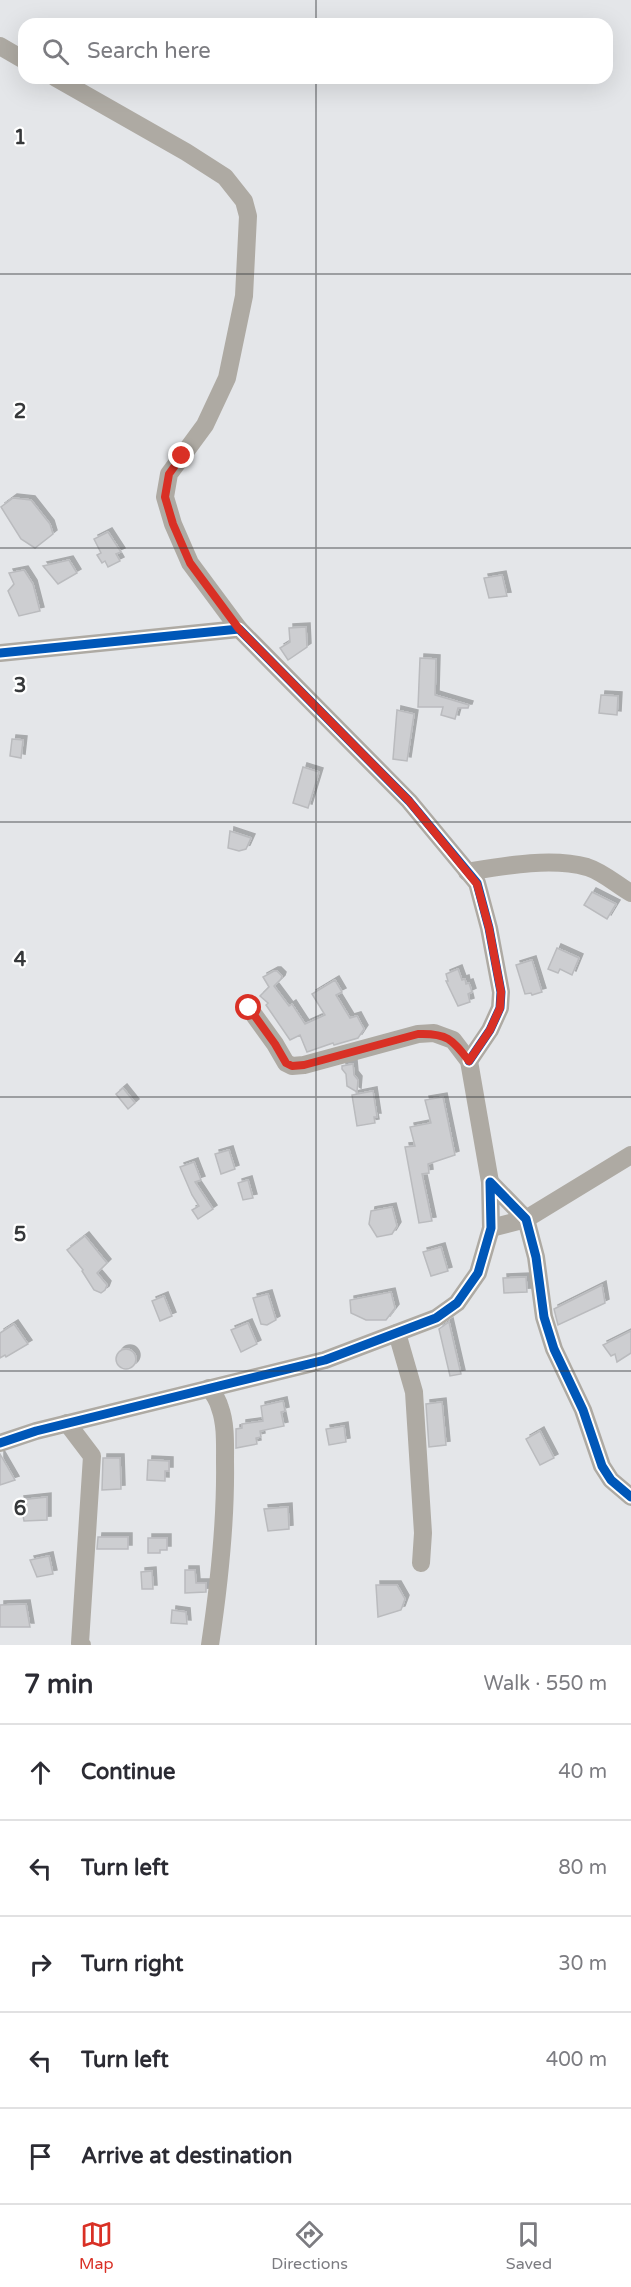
<!DOCTYPE html>
<meta charset="utf-8">
<style>
:root{--surface:#fff;--page:#f7f7f7;--text:#2b2b33;--muted:#7c7c81;--line:#e1e1e2;--accent:#d93025}
body{margin:0;font-family:"Varela Round",sans-serif;background:var(--page);color:var(--text)}
.stop{position:absolute;width:18px;height:18px;margin:-14px;border:4px solid #d93025;border-radius:50%;background:#fff}
.stop.end{background:#d93025;border-color:#fff;box-shadow:0 2px 6px #0008}
.list{margin:0;padding:0;list-style:none}
h2{display:flex;justify-content:space-between;align-items:center;height:78px;margin:0;padding:0 24px;font-size:26px}
h2 small{font-size:20px;font-weight:400;color:var(--muted)}
.list li{display:grid;grid-template-columns:39px 1fr auto;gap:18px;align-items:center;box-sizing:border-box;height:96px;padding:0 24px;border-top:2px solid var(--line)}
.list b{display:block;font-size:22px;white-space:nowrap}
.list em{font-size:20px;font-style:normal;color:var(--muted)}
.icon{flex:none;width:33px;height:33px;fill:none;stroke:currentColor;stroke-width:2;stroke-linecap:round;stroke-linejoin:round}
.map{position:relative;flex:none;width:631px;height:1645px;overflow:hidden}
.search{position:absolute;background:var(--surface);box-shadow:0 6px 24px #0002;left:18px;right:18px;top:18px;height:66px;display:flex;align-items:center;gap:15px;box-sizing:border-box;padding:0 21px;border-radius:18px;color:var(--muted);font-size:22px}
.sheet{height:558px;background:var(--surface)}
nav{display:flex;justify-content:space-around;align-items:center;box-sizing:border-box;height:84px;border-top:2px solid var(--line);background:var(--surface);font-size:16px;color:var(--muted)}
nav a{display:grid;justify-items:center;gap:3px}
nav .on{color:var(--accent)}
.map>svg:first-child{display:block}
</style>
<div class="map">
<svg width="631" height="1645" viewBox="0 0 631 1645">
<defs>
<filter id="shadow"><feDropShadow dx="4" dy="-4" stdDeviation="0" flood-color="#0004"/></filter>
</defs>
<rect width="100%" height="100%" fill="#e4e6e9"/>
<g fill="#cdced1" stroke="#babbbe" stroke-width="1.5" filter="url(#shadow)">
<path d="M13 498 31 500 50 524 53 534 35 548 21 539 1 507Z"/>
<path d="M108 532 121 552 116 554 120 561 108 567 105 561 102 563 97 555 101 553 94 539Z"/>
<path d="M69 560 77 573 58 584 43 566Z"/>
<path d="M24 570 33 584 40 611 19 616 8 591 14 584 9 573Z"/>
<path d="M502 575 507 596 489 598 484 578Z"/>
<path d="M306 627 307 647 288 660 280 648 290 642 289 628Z"/>
<path d="M420 658 436 659 435 695 469 705 468 708H458L455 719 441 715 443 707H418Z"/>
<path d="M601 695 618 696 617 715 599 713Z"/>
<path d="M397 710 414 714 407 761 393 759Z"/>
<path d="M12 739 23 740 21 758 10 756Z"/>
<path d="M303 767 319 772 308 808 293 803Z"/>
<path d="M230 831 251 838 246 849 239 851 228 848Z"/>
<path d="M592 892 616 904 607 919 584 905Z"/>
<path d="M557 948 579 958 572 975 560 969 558 973 548 969Z"/>
<path d="M532 960 542 992 532 995 531 993 525 994 516 965Z"/>
<path d="M458 969 462 980 465 979 466 984 469 983 472 992 468 994 470 1002 458 1006 446 981H448L446 974Z"/>
<path d="M274 971H277L282 976 281 979 274 986 289 1006 292 1004 305 1024 325 1015 312 994 335 980 342 992 336 995 350 1018 357 1016 364 1029 358 1038 334 1045 333 1043 307 1052 300 1035 290 1040 266 1005 268 1003 260 996 269 987 263 977Z"/>
<path d="M353 1064 354 1075 358 1080 357 1092 347 1086 346 1074 342 1069V1066Z"/>
<path d="M123 1088 135 1103 128 1109 116 1094Z"/>
<path d="M373 1091 377 1117H374L375 1123 357 1126 352 1095Z"/>
<path d="M443 1097 455 1155 428 1164 429 1173 422 1174 432 1221 419 1223 405 1147 415 1146 410 1127 431 1123 425 1100Z"/>
<path d="M229 1150 235 1169 221 1174 215 1154Z"/>
<path d="M194 1162 201 1180 195 1182 213 1209 198 1219 192 1210 199 1206 192 1195 180 1167Z"/>
<path d="M248 1180 253 1198 243 1200 238 1183Z"/>
<path d="M392 1207 397 1226 392 1234 377 1237 369 1224 371 1211Z"/>
<path d="M85 1236 107 1263 97 1273 107 1285 105 1290 101 1293 94 1290 82 1271 83 1270 67 1250Z"/>
<path d="M441 1247 448 1271 431 1276 423 1252Z"/>
<path d="M526 1277 527 1292 504 1293 503 1278Z"/>
<path d="M602 1285 605 1303 558 1325 554 1309Z"/>
<path d="M391 1292 395 1308 386 1320H366L351 1313 350 1300Z"/>
<path d="M268 1294 276 1320 267 1325 261 1324 253 1298Z"/>
<path d="M164 1296 172 1316 160 1321 152 1301Z"/>
<path d="M449 1322 461 1374 450 1376 439 1329Z"/>
<path d="M248 1323 257 1344 241 1352 231 1330Z"/>
<path d="M14 1324 28 1344 6 1357 5 1355 0 1358V1333Z"/>
<path d="M631 1331V1353L617 1362 615 1354 611 1356 603 1345Z"/>
<circle cx="126" cy="1359" r="10"/>
<path d="M283 1401 285 1411 281 1412 284 1426 260 1431 261 1437 256 1438 257 1444 236 1448V1429L242 1428V1424L263 1421 261 1406Z"/>
<path d="M442 1402 446 1445 429 1447 426 1404Z"/>
<path d="M344 1426 346 1442 329 1445 326 1429Z"/>
<path d="M540 1431 554 1458 540 1465 526 1439Z"/>
<path d="M0 1454 15 1480 0 1485Z"/>
<path d="M103 1458H120L121 1489 102 1490Z"/>
<path d="M148 1460 169 1461V1471H165V1481L147 1480Z"/>
<path d="M47 1497V1520L24 1521 20 1500Z"/>
<path d="M288 1507 289 1529 268 1531 264 1509Z"/>
<path d="M98 1537H128V1549H97Z"/>
<path d="M148 1538H167V1550H160V1553H148Z"/>
<path d="M49 1556 53 1574 37 1577 30 1560Z"/>
<path d="M185 1570H195L196 1583H206V1592L185 1593Z"/>
<path d="M152 1571 153 1589H142L141 1572Z"/>
<path d="M376 1585H397L405 1599 401 1610 378 1617Z"/>
<path d="M26 1604 30 1627H0V1605Z"/>
<path d="M172 1610 186 1612 187 1624 171 1623Z"/>
</g>
<g fill="none" stroke-linecap="round" stroke-linejoin="round">
<g stroke="#aeaaa3" stroke-width="18">
<path d="M0 46 24 60"/>
<path d="M56 78 186 152 225 177 244 201 248 216 244 296 227 378 205 425 169 474 165 497 173 524 190 563 239 629"/>
<path d="M0 653 239 629 409 801 477 883 489 928 501 992 500 1008 490 1030 469 1061"/>
<path d="M467 872C503 866 551 857 587 867 603 872 617 885 631 893"/>
<path d="M249 1008 275 1044 286 1063 292 1066 304 1065 418 1034 434 1033 453 1040 469 1061 490 1182"/>
<path d="M491 1228 526 1219 631 1155"/>
<path d="M397 1333 414 1392 423 1533 421 1563"/>
<path d="M209 1388C214 1394 218 1400 220 1408 226 1424 225 1445 225 1462 226 1524 219 1585 210 1645"/>
<path d="M67 1423 92 1456 80 1643 82 1645"/>
<path d="M0 1443 36 1431 325 1360 436 1318 457 1303 478 1273 491 1228 490 1182 526 1219 536 1257 544 1317 554 1349 583 1410 602 1466 611 1480 631 1497"/>
</g>
<defs>
<g id="cycleway">
<path d="M0 653 239 629 409 801 477 883 489 928 501 992 500 1008 490 1030 469 1061"/>
<path d="M0 1443 36 1431 325 1360 436 1318 457 1303 478 1273 491 1228 490 1182 526 1219 536 1257 544 1317 554 1349 583 1410 602 1466 611 1480 631 1497"/>
</g>
</defs>
<use href="#cycleway" stroke="#fff" stroke-width="13"/>
<use href="#cycleway" stroke="#0057b8" stroke-width="9"/>
</g>
<g fill="none" stroke-linecap="round" stroke-linejoin="round">
<path stroke="#d93025" stroke-width="8" d="M182 456 169 474 165 497 173 524 190 563 239 629 409 801 477 884 489 928 501 992 500 1008 490 1030 469 1061C452 1039 447 1033 418 1034L304 1065 292 1066 286 1063 275 1044 249 1008"/>
</g>
<path fill="none" stroke="#36383a" stroke-width="1.5" stroke-opacity="0.55" d="M316 0V24M316 78V1645M0 274H631M0 548H631M0 822H631M0 1097H631M0 1371H631"/>
<g font-size="20" text-anchor="middle" font-weight="bold" fill="#36383a" stroke="#fff" stroke-width="4.5" stroke-linejoin="round" paint-order="stroke">
<text x="20" y="144">1</text>
<text x="20" y="418">2</text>
<text x="20" y="692">3</text>
<text x="20" y="966">4</text>
<text x="20" y="1241">5</text>
<text x="20" y="1515">6</text>
</g>
</svg>
<div class="stop" style="left:249px;top:1008px"></div>
<div class="stop end" style="left:182px;top:456px"></div>
<div class="search"><svg class="icon" aria-label="search" viewBox="0 0 24 24"><circle cx="10" cy="10" r="6"/><path d="M15 15l6 6"/></svg>Search here</div>
</div>
<section class="sheet">
<h2>7 min<small>Walk · 550 m</small></h2>
<ul class="list">
<li><svg class="icon" aria-label="ahead" viewBox="0 0 24 24"><path d="M12 20V5M6 11l6-6 6 6"/></svg><div><b>Continue</b></div><em>40 m</em></li>
<li><svg class="icon" aria-label="left" viewBox="0 0 24 24"><path d="M17 20v-9H6M10 6l-5 5 5 5"/></svg><div><b>Turn left</b></div><em>80 m</em></li>
<li><svg class="icon" aria-label="right" viewBox="0 0 24 24"><path d="M7 20v-9h11M14 6l5 5-5 5"/></svg><div><b>Turn right</b></div><em>30 m</em></li>
<li><svg class="icon" aria-label="left" viewBox="0 0 24 24"><path d="M17 20v-9H6M10 6l-5 5 5 5"/></svg><div><b>Turn left</b></div><em>400 m</em></li>
<li><svg class="icon" aria-label="arrive" viewBox="0 0 24 24"><path d="M6 21V4h12l-3 4 3 4H6"/></svg><div><b>Arrive at destination</b></div></li>
</ul>
</section>
<nav>
<a class="on"><svg class="icon" aria-label="map" viewBox="0 0 24 24"><path d="M3 6l6-2 6 2 6-2v14l-6 2-6-2-6 2zM9 4v14M15 6v14"/></svg>Map</a>
<a><svg class="icon" aria-label="directions" viewBox="0 0 24 24"><path d="M12 3l9 9-9 9-9-9zM9 14v-3h6M13 9l2 2-2 2"/></svg>Directions</a>
<a><svg class="icon" aria-label="saved" viewBox="0 0 24 24"><path d="M7 4h10v16l-5-4-5 4z"/></svg>Saved</a>
</nav>
